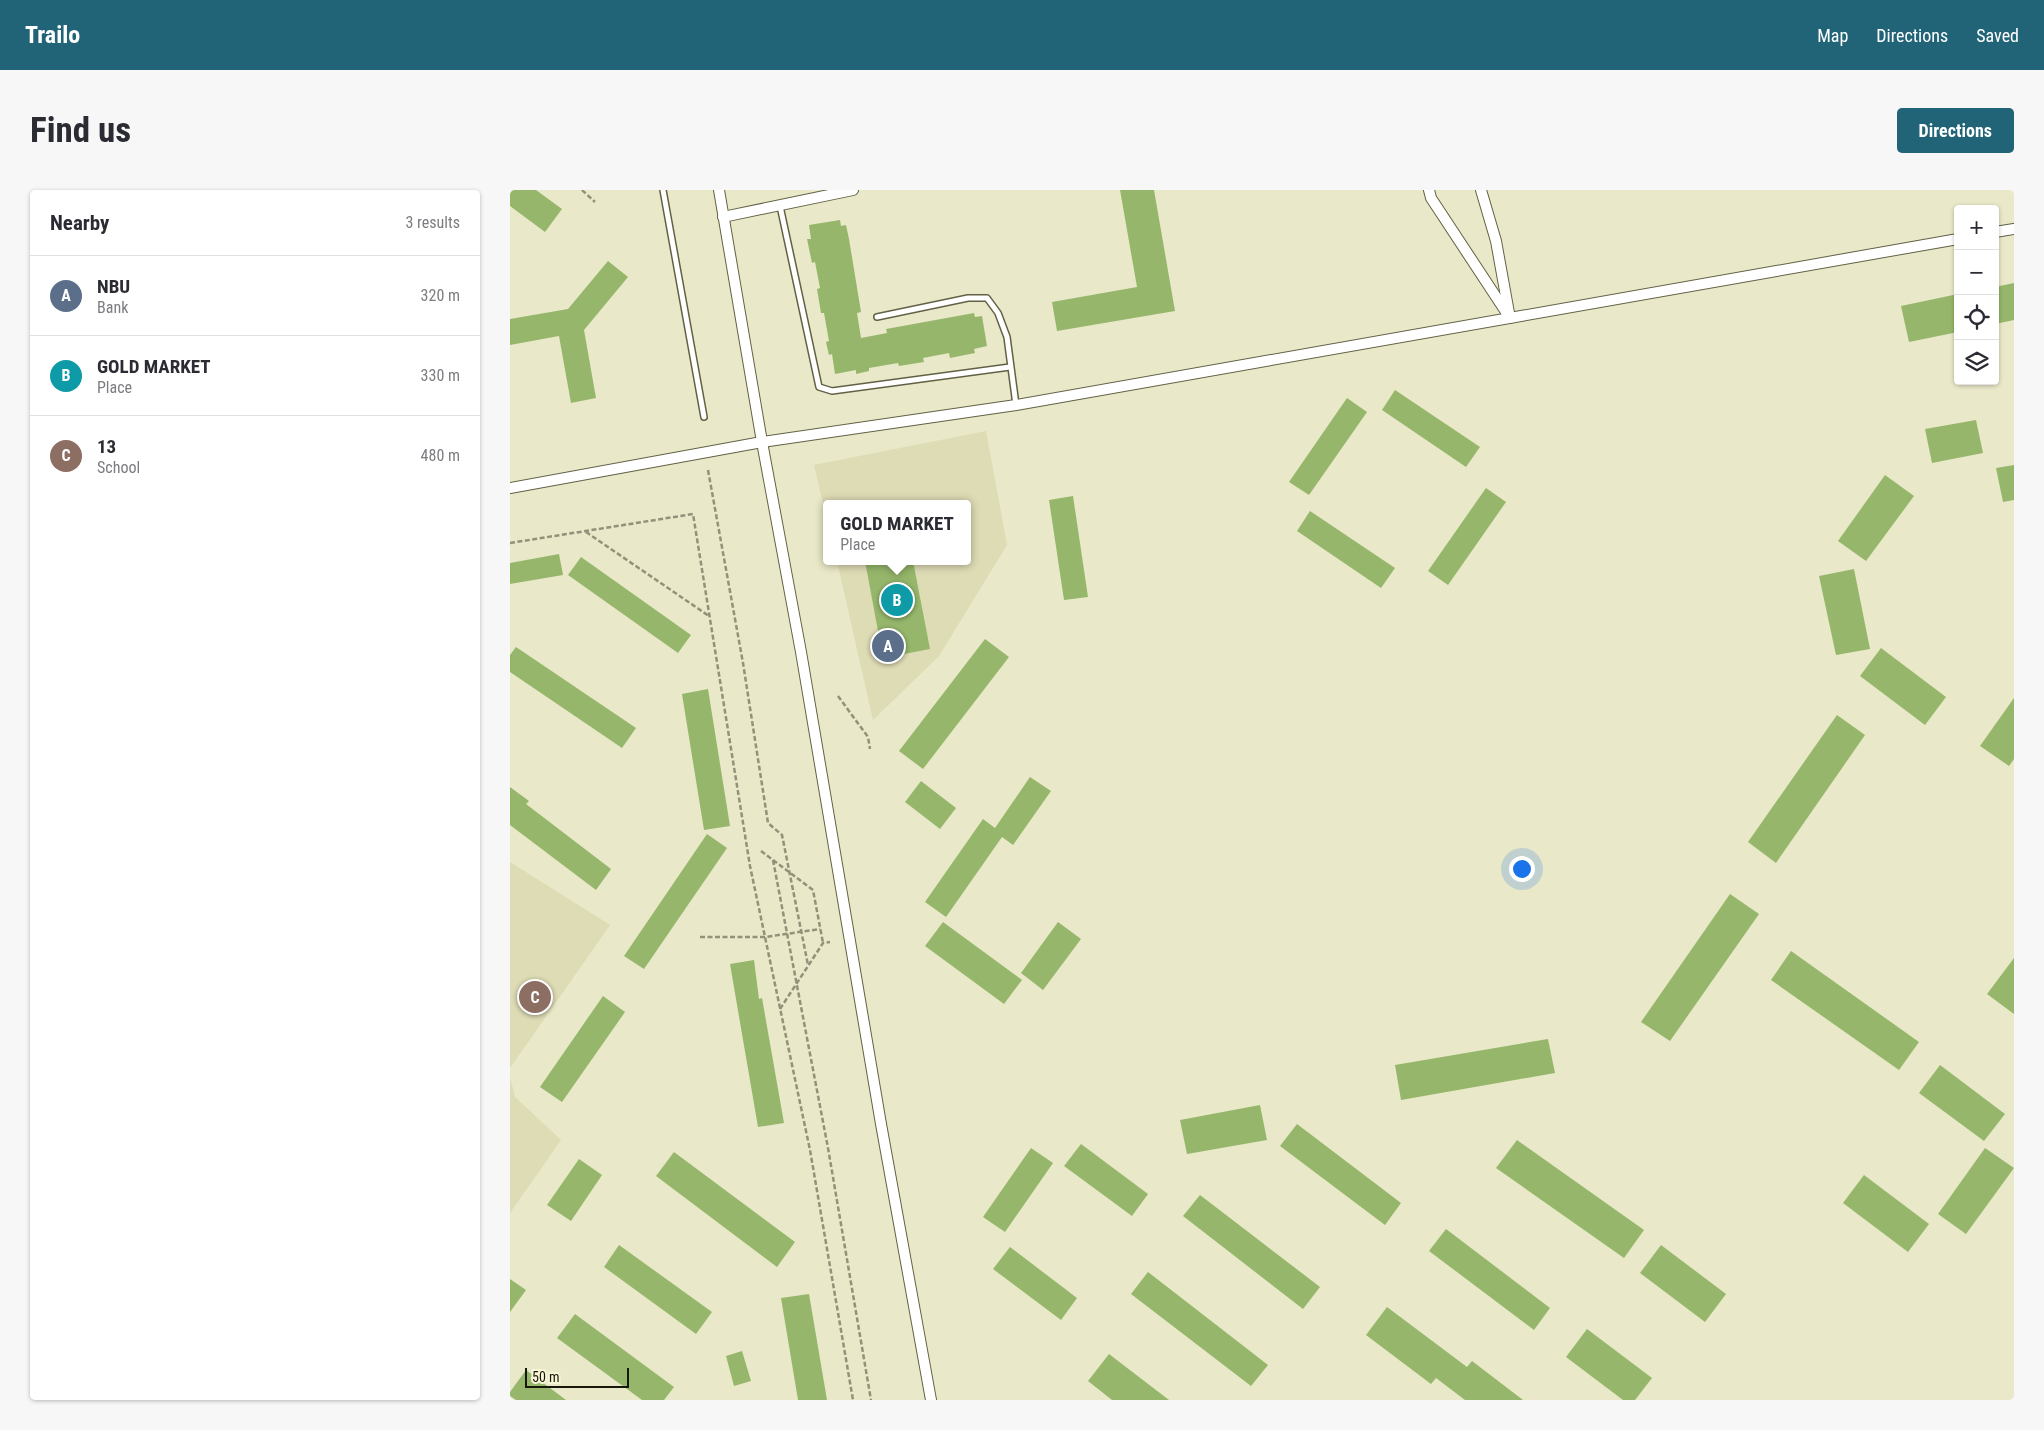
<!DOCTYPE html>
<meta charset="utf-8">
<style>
:root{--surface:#fff;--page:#f7f7f7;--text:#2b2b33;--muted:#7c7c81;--line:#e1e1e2;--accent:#226477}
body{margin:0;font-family:"Roboto Condensed",sans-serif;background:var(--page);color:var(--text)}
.controls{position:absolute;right:15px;top:15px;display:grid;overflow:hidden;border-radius:5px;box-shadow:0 1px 4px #0004}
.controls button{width:45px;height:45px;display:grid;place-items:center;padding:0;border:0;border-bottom:1px solid var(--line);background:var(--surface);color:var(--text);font:25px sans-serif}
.scale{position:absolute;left:15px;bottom:12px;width:104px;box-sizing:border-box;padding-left:5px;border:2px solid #18170b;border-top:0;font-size:14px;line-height:18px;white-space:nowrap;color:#18170b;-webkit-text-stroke:4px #f7f5d5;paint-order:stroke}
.you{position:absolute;left:1011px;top:678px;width:18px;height:18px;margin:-12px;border:4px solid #fff;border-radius:50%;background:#1a73e8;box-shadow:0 0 0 8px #1a73e833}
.badge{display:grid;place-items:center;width:32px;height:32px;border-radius:50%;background:var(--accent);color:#fff;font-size:16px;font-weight:700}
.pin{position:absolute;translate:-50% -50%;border:2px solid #fff;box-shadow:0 1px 5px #0006}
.popup{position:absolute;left:313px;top:310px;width:148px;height:65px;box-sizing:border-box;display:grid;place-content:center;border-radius:5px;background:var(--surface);filter:drop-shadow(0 1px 4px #0005);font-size:16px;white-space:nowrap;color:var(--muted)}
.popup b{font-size:19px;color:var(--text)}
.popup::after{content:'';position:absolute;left:50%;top:100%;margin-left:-10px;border:10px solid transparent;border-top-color:var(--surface)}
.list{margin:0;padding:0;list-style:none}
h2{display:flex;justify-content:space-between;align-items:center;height:65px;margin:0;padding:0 20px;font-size:21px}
h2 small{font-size:16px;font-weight:400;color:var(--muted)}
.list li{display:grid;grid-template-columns:32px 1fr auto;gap:15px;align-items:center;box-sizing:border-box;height:80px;padding:0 20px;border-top:1px solid var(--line)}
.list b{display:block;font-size:19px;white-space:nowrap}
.list p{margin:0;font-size:16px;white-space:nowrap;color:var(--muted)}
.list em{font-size:16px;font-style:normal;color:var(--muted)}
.icon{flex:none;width:28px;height:28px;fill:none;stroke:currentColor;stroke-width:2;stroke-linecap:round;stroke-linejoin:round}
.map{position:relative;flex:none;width:1504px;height:1210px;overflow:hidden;border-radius:5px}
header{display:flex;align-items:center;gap:30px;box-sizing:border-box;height:70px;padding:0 25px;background:var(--accent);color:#fff}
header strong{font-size:24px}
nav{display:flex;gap:28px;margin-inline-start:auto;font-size:18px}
.intro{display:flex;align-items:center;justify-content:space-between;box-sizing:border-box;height:120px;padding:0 30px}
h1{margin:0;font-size:35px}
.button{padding:12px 22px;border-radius:5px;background:var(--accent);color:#fff;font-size:18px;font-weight:700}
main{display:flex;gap:30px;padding:0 30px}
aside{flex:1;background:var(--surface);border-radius:5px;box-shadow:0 1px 4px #0004}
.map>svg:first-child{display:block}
</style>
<header>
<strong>Trailo</strong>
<nav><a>Map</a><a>Directions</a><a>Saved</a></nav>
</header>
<div class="intro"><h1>Find us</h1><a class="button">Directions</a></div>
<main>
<aside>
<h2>Nearby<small>3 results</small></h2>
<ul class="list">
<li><span class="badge" style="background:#5c6f8a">A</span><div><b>NBU</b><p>Bank</p></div><em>320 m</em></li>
<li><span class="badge" style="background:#0f9aa8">B</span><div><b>GOLD MARKET</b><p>Place</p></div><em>330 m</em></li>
<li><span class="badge" style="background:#8d6e63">C</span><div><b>13</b><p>School</p></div><em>480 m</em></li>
</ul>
</aside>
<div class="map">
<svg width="1504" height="1210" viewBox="0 0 1504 1210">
<rect width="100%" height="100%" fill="#e9e8c8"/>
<g fill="#dedcb5">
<path d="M476 241 497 355 429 466 363 530 327 371H457V314H317V330L304 275Z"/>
<path d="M0 672 100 735 0 878Z"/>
<path d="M0 887 5 907 51 950 0 1023Z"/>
</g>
<g fill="#96b76b">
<path d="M0 0H26L52 19 35 42 0 16Z"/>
<path d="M610 0H644L665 121 547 141 542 112 627 97Z"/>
<path d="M330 30 331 36 336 35 339 49 351 122 347 123 351 148 377 143 376 139 464 123 465 127 472 126 477 156 464 159 465 163 440 168 439 163 413 168 414 172 389 176 388 173 359 178V181L346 184V180L325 184 322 164 319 165 316 152 319 151 314 123H311L307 99 310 98 305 72 302 73 297 49H301L299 35Z"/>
<path d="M98 71 118 87 74 140 86 208 61 213 49 146 0 155V129L58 119Z"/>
<path d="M1504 93V130L1485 134V97Z"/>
<path d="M1448 104V142L1399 152 1391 116Z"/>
<path d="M885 200 970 257 956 277 872 220Z"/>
<path d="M837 208 857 222 799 305 779 292Z"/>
<path d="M1466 230 1473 263 1422 273 1415 239Z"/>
<path d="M1504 275V310L1493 312 1486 278Z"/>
<path d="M1375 285 1404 306 1356 371 1328 351Z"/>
<path d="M976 298 996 312 938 395 918 381Z"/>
<path d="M563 306 578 407 554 410 539 310Z"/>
<path d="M800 321 885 378 871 398 787 341Z"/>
<path d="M49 364 53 385 0 394V373Z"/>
<path d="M71 367 181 445 168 463 58 385Z"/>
<path d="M355 371H403L420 459 373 468Z"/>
<path d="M1344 379 1360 459 1326 465 1309 386Z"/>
<path d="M475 449 499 467 413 579 389 561Z"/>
<path d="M6 457 126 538 112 558 0 482V465Z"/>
<path d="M1371 458 1436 507 1415 535 1350 486Z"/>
<path d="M198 499 220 636 194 640 172 504Z"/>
<path d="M1504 508V569L1499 576 1470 556Z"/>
<path d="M1327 525 1355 545 1266 673 1238 652Z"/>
<path d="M520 587 541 601 503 655 492 647 436 727 415 712 473 629 485 638Z"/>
<path d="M411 591 446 618 430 639 395 612Z"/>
<path d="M0 597 19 611 16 614 101 679 86 700 0 635Z"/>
<path d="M197 644 217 658 134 779 114 766Z"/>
<path d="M1220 704 1249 724 1160 851 1131 832Z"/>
<path d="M433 732 512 790 494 814 415 756Z"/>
<path d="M548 732 571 749 533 800 511 783Z"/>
<path d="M1281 761 1409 852 1389 880 1261 790Z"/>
<path d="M1504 768V824L1477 804Z"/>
<path d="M244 770 249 809 252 808 274 933 248 937 220 774Z"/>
<path d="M93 806 115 822 52 912 30 897Z"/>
<path d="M1038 849 1045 883 891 910 885 875Z"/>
<path d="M1430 875 1495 924 1474 951 1409 903Z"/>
<path d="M750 915 757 950 677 964 670 930Z"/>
<path d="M787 934 891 1013 875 1035 770 956Z"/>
<path d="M1007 950 1134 1040 1114 1068 986 978Z"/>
<path d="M571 954 638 1004 622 1026 554 976Z"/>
<path d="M521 958 543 973 495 1042 473 1027Z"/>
<path d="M1475 958 1504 978 1456 1044 1428 1024Z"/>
<path d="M164 962 285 1052 267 1077 146 986Z"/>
<path d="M69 969 92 985 61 1031 37 1015Z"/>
<path d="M1354 985 1419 1034 1398 1062 1333 1013Z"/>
<path d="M690 1005 810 1097 793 1119 673 1026Z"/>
<path d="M936 1039 1040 1118 1024 1140 919 1061Z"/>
<path d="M109 1055 202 1122 186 1144 94 1077Z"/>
<path d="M1151 1055 1216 1104 1195 1132 1130 1083Z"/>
<path d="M500 1057 567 1108 551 1130 483 1079Z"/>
<path d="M638 1082 758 1175 741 1196 621 1104Z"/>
<path d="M0 1089 16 1100 0 1122Z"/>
<path d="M299 1104 317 1210H288L271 1108Z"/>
<path d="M877 1117 957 1177 962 1171 1013 1210H955L926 1188 921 1194 856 1145Z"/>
<path d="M65 1124 164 1197 154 1210H132L47 1148Z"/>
<path d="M1077 1139 1142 1188 1125 1210H1113L1056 1167Z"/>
<path d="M232 1161 241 1191 224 1196 216 1166Z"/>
<path d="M599 1164 659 1210H602L578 1191Z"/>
<path d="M16 1180 56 1210H6L0 1206V1202Z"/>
</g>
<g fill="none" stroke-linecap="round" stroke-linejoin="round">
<defs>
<g id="lane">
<path d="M153 0 194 227"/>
<path d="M270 16 309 197 322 201 500 177"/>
<path d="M367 127 458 108H477L488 123 497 147 506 215"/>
</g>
<g id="street">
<path d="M209 0 252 252 291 462 371 934 421 1210"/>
<path d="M919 0 921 8 1000 128"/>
<path d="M971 0 986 51 999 123"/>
<path d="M213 27 343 0"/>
<path d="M1485 42 1504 39"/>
<path d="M0 298 252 252 506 215 1448 49"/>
</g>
</defs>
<use href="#lane" stroke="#636145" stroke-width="8"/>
<use href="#street" stroke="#636145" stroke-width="12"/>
<g stroke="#929179" stroke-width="2.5" stroke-dasharray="5 2.5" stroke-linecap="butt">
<path d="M72 0 85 12"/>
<path d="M198 280 233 473 258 633 272 645 298 775"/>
<path d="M76 342 199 426"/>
<path d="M0 353 183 324 240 676 300 960 343 1210"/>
<path d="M328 506 358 547 360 559"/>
<path d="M251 661 303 700 313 753"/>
<path d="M263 670 318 958 361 1210"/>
<path d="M190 747H255L310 739"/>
<path d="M270 819 313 753 320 752"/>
</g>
<use href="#lane" stroke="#fff" stroke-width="5"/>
<use href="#street" stroke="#fff" stroke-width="10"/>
</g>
</svg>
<div class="controls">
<button>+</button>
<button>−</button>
<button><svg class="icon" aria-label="locate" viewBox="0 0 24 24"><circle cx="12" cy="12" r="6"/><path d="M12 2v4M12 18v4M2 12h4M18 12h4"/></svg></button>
<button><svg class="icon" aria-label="layers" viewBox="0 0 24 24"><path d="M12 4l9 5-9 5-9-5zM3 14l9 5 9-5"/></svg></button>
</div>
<div class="scale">50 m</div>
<div class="you"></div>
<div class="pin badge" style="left:378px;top:456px;background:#5c6f8a">A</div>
<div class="pin badge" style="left:387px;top:410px;background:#0f9aa8">B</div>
<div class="popup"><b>GOLD MARKET</b>Place</div>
<div class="pin badge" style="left:25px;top:807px;background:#8d6e63">C</div>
</div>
</main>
